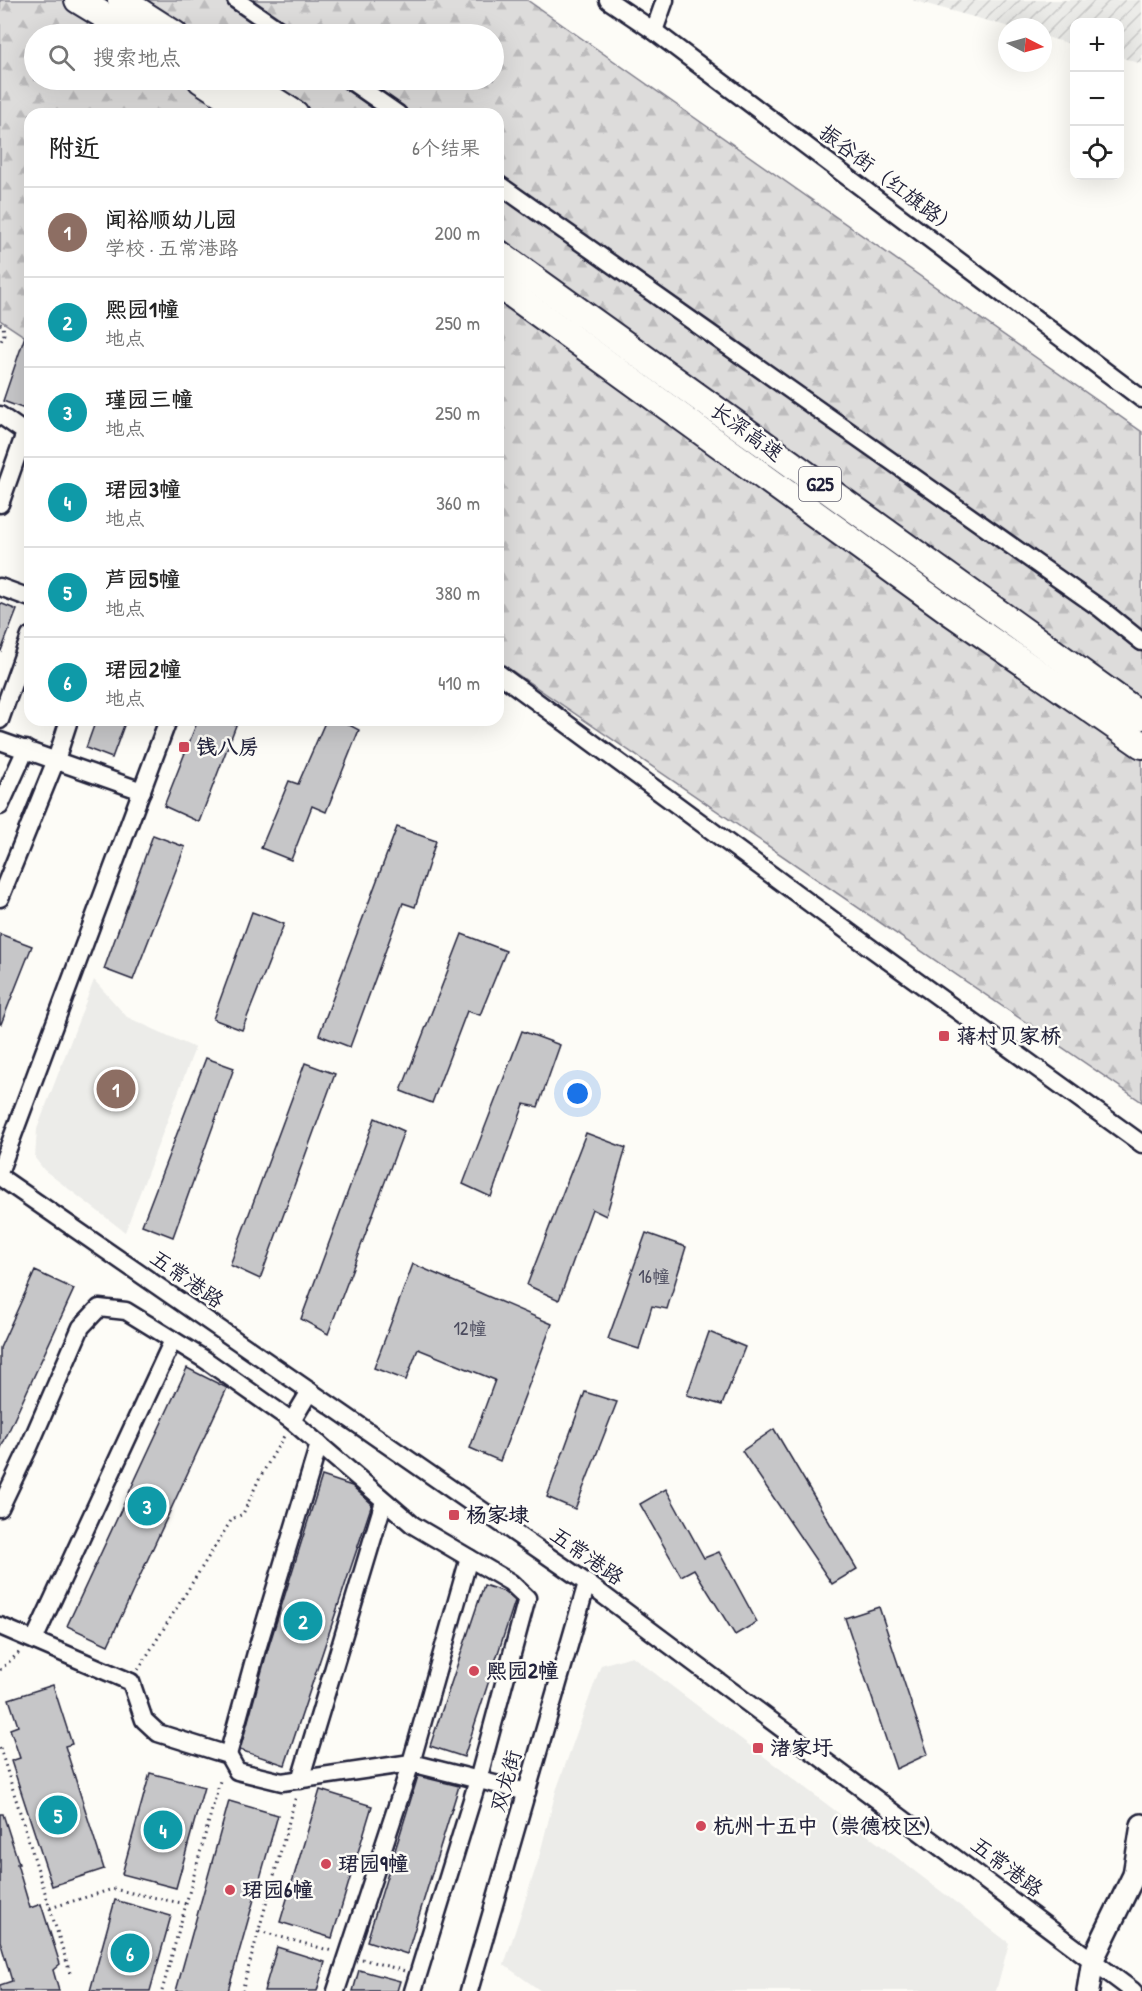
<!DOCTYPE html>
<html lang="zh">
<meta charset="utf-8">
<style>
:root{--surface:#fff;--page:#f2f2f2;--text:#222;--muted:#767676;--line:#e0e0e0;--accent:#d1495b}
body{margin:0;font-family:"Patrick Hand","LXGW WenKai TC",sans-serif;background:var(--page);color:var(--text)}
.controls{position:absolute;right:18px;top:18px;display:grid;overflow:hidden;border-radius:12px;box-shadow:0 6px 24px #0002}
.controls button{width:54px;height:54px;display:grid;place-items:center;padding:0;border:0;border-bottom:2px solid var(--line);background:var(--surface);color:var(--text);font:30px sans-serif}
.compass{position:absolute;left:998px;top:18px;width:54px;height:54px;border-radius:50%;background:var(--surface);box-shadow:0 6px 24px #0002;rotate:96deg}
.you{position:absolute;left:578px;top:1094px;width:21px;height:21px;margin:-15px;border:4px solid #fff;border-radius:50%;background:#1a73e8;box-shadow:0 0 0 9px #1a73e833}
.badge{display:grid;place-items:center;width:39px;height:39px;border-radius:50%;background:var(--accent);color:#fff;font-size:20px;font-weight:700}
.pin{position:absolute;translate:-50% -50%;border:3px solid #fff;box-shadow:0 2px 6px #0006}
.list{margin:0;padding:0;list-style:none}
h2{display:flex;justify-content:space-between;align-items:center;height:78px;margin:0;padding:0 24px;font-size:26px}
h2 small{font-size:20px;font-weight:400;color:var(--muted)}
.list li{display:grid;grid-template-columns:39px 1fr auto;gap:18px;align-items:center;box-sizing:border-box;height:90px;padding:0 24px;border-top:2px solid var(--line)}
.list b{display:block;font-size:22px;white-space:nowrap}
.list p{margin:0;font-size:20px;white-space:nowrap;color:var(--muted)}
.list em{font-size:20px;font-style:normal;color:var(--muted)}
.icon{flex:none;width:33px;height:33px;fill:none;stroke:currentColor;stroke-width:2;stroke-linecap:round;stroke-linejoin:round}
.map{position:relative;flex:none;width:1142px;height:1991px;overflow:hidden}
.search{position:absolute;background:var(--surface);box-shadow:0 6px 24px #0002;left:24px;top:24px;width:480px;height:66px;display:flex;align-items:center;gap:15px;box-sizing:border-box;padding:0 21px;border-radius:33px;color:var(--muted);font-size:22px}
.panel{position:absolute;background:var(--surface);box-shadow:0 6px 24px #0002;left:24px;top:108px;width:480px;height:618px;border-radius:18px}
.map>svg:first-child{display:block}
</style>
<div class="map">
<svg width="1142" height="1991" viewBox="0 0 1142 1991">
<defs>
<pattern id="industrial-furrows" width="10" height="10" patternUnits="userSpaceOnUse" patternTransform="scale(1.5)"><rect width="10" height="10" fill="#ecece9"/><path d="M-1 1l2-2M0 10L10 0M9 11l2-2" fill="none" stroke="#cacac9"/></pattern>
<pattern id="forest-firs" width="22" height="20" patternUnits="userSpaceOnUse" patternTransform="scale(1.5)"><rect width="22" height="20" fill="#dddcdb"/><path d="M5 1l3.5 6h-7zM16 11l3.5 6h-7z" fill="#bdbcbd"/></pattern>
</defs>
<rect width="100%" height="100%" fill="#fdfcf7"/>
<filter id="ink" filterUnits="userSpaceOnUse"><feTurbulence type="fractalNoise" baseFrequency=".0167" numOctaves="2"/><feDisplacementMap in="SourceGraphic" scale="12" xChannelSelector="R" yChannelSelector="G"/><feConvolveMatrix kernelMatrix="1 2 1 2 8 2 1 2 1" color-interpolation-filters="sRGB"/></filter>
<g filter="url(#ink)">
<g fill="#ecece9">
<path d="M94 980 127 1017 195 1048 125 1232 44 1170 35 1158 37 1129Z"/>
<path d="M632 1656 1009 1943 996 1991H541L504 1965 538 1861 556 1791 601 1665Z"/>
</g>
<path fill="url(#industrial-furrows)" d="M912 0H1142V64L1120 57V22H1074V45L1043 36V27H1010Z"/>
<path fill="url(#forest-firs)" stroke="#807f8b" stroke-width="1.5" fill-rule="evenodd" d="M0 0H527L1142 432V1102L498 661V114H30V340L0 320ZM34 34H494V80H34Z"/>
<g fill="#c6c6c8" stroke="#22223b" stroke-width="1.5">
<path d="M28 327 30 328V411L3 401Z"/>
<path d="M0 603 17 610 1 651 0 650Z"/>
<path d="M96 720H126L112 758 86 748Z"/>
<path d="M198 720H238L199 822 164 806Z"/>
<path d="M326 720H340L359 730 326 812 312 806 291 860 261 848 289 781 298 784Z"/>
<path d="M397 827 436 841 415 907 403 903 350 1047 319 1035Z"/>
<path d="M153 835 185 847 133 980 104 969Z"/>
<path d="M252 912 284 924 242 1030 213 1019Z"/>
<path d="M0 934 32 946 1 1024H0Z"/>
<path d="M462 934 506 951 480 1015 467 1011 432 1103 401 1091Z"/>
<path d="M522 1031 560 1045 538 1107 524 1104 491 1197 463 1184Z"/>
<path d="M206 1058 234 1068 173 1237 142 1225Z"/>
<path d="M305 1063 335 1074 260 1279 230 1265Z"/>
<path d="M375 1118 404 1131 328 1334 301 1319Z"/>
<path d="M586 1133 626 1148 606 1216 592 1209 559 1300 527 1285Z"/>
<path d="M646 1233 686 1247 667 1309 652 1306 639 1349 608 1339Z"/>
<path d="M413 1264 552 1324 500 1461 470 1448 495 1380 418 1349 406 1380 374 1368Z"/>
<path d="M35 1271 74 1289 0 1450V1348Z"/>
<path d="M709 1332 745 1347 722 1405 687 1395Z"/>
<path d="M187 1368 227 1388 108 1645 67 1626Z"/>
<path d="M585 1392 617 1402 575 1509 547 1497Z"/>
<path d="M774 1429 857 1569 832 1584 742 1451Z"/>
<path d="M322 1476 352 1486 372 1504 285 1765 240 1750 267 1652Z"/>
<path d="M666 1489 704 1558 719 1552 757 1622 735 1635 694 1569 681 1576 640 1504Z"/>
<path d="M484 1585 505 1592 515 1601 464 1757 430 1746Z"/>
<path d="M879 1607 928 1754 896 1769 845 1618Z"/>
<path d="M53 1685 72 1744 65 1746 104 1869 52 1886 11 1761 20 1758 10 1729 18 1726 9 1699Z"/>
<path d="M150 1773 204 1787 176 1888 122 1874Z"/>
<path d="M418 1776 459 1786 407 1954 367 1941Z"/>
<path d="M320 1790 372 1806 332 1938 280 1922Z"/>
<path d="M229 1801 278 1815 228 1991H176Z"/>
<path d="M0 1814H3L19 1864H17L30 1908 41 1904 60 1964 53 1970 59 1991H0V1985L12 1981 0 1941Z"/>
<path d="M115 1900 171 1916 150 1991H90Z"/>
<path d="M277 1947 325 1962 317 1991H264Z"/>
<path d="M359 1970 400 1981 397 1991H353Z"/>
</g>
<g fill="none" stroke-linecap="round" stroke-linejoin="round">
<defs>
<g id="minor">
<path d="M236 0 285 34"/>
<path d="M608 0 654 31 1142 399"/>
<path d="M654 31 665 0"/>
<path d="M349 80 398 114"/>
<path d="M498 184 1101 609 1142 642"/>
<path d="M0 415 30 436"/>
<path d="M0 504 25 433"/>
<path d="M0 587 30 598"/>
<path d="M498 673 857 938 1142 1144"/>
<path d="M0 720 30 636"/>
<path d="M0 741 142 791"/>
<path d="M0 806 26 749"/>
<path d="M0 898 56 760 69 720"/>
<path d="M0 1170 168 720"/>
<path d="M0 1177 587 1583 1133 1991"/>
<path d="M292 1421 310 1391"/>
<path d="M0 1508 29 1447 81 1327 99 1308 126 1311 204 1359 292 1421 413 1525 510 1582 527 1598 478 1780 413 1991"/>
<path d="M0 1626 131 1682 144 1720 158 1733 228 1755 237 1771 282 1782 411 1763 527 1792"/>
<path d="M34 1640 173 1340"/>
<path d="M228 1755 257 1649 319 1444"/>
<path d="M300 1780 384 1501"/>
<path d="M336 1991 411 1763 469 1558"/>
<path d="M469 1991 587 1583"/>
</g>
<path id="major" d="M1088 1991 1093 1959 1134 1875 1142 1825"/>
<g id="highway">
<path d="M78 0 134 34"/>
<path d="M121 0 174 34"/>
<path d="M201 80 253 114"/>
<path d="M242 80 295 114"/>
<path d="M498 253 1142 716"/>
<path d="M498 284 952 613 1142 745"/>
</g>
</defs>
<use href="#minor" stroke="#22223b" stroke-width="21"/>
<use href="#major" stroke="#22223b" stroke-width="26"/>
<use href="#highway" stroke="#22223b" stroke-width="30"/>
<g stroke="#22223b" stroke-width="3" stroke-dasharray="1.5 4.5" stroke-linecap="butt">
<path d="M0 324 3 325 4 334 0 344"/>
<path d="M0 1670 21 1651"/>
<path d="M138 1670 232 1519 243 1514 259 1479 284 1436"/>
<path d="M0 1748 71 1976"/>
<path d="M50 1908 113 1889 186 1904"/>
<path d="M259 1931 332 1951"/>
<path d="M362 1959 405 1971"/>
<path d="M162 1991 221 1777"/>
<path d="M242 1991 296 1796"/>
</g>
<use href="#minor" stroke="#fdfcf7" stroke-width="16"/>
<use href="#major" stroke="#fdfcf7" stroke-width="21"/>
<use href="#highway" stroke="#fdfcf7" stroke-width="26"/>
</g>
</g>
<g fill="#d1495b" stroke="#fdfcf7" stroke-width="2">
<rect x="178" y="741" width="12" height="12" rx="3"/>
<rect x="938" y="1030" width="12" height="12" rx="3"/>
<rect x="448" y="1509" width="12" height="12" rx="3"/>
<circle cx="474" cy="1671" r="6"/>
<rect x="752" y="1742" width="12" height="12" rx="3"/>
<circle cx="701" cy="1826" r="6"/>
<circle cx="326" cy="1864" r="6"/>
<circle cx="230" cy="1890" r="6"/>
</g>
<g text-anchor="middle" stroke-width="5" stroke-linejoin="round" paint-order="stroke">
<g font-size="18" fill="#4b4b5e">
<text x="654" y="1283">16幢</text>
<text x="470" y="1335">12幢</text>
</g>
<rect fill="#fdfcf7" stroke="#646373" stroke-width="1.5" x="799" y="467" width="42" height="34" rx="4.5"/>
<g font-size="20" font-weight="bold" fill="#22223b">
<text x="820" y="491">G25</text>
</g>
<g font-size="21" fill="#22223b" stroke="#fdfcf7">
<text transform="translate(889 180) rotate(37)" y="7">振谷街（红旗路）</text>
<text transform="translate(747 432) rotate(36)" y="7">长深高速</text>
<text transform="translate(187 1279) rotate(35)" y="7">五常港路</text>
<text transform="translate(587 1556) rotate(35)" y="7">五常港路</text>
<text transform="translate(506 1781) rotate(-74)" y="7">双龙街</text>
<text transform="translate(1007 1867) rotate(37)" y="7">五常港路</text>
</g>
<g font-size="21" font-weight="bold" fill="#22223b" stroke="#fdfcf7" text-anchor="start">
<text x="196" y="754">钱八房</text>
<text x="956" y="1043">蒋村贝家桥</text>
<text x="466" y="1522">杨家埭</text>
<text x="486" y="1678">熙园2幢</text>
<text x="770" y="1755">渚家圩</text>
<text x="713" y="1833">杭州十五中（崇德校区）</text>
<text x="338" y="1871">珺园9幢</text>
<text x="242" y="1897">珺园6幢</text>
</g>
</g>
</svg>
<div class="controls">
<button>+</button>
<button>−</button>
<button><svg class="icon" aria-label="locate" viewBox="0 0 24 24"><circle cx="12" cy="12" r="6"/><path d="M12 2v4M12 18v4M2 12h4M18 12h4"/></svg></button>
</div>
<svg class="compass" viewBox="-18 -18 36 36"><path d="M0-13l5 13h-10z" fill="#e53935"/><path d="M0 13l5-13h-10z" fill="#767676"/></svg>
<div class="you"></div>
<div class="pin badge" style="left:116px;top:1089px;background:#8d6e63">1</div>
<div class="pin badge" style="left:303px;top:1621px;background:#0f9aa8">2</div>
<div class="pin badge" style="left:147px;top:1506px;background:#0f9aa8">3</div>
<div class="pin badge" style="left:163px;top:1830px;background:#0f9aa8">4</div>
<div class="pin badge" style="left:58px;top:1815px;background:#0f9aa8">5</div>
<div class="pin badge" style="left:130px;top:1953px;background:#0f9aa8">6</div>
<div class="search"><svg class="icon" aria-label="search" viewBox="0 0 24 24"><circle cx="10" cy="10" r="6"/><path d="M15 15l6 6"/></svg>搜索地点</div>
<section class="panel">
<h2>附近<small>6个结果</small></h2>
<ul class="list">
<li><span class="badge" style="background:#8d6e63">1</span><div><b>闻裕顺幼儿园</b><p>学校 · 五常港路</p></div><em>200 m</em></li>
<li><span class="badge" style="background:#0f9aa8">2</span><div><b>熙园1幢</b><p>地点</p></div><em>250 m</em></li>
<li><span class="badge" style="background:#0f9aa8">3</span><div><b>瑾园三幢</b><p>地点</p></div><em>250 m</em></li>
<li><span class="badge" style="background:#0f9aa8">4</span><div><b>珺园3幢</b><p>地点</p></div><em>360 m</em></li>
<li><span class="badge" style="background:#0f9aa8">5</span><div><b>芦园5幢</b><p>地点</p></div><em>380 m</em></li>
<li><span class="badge" style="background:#0f9aa8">6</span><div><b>珺园2幢</b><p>地点</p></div><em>410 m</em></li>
</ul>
</section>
</div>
